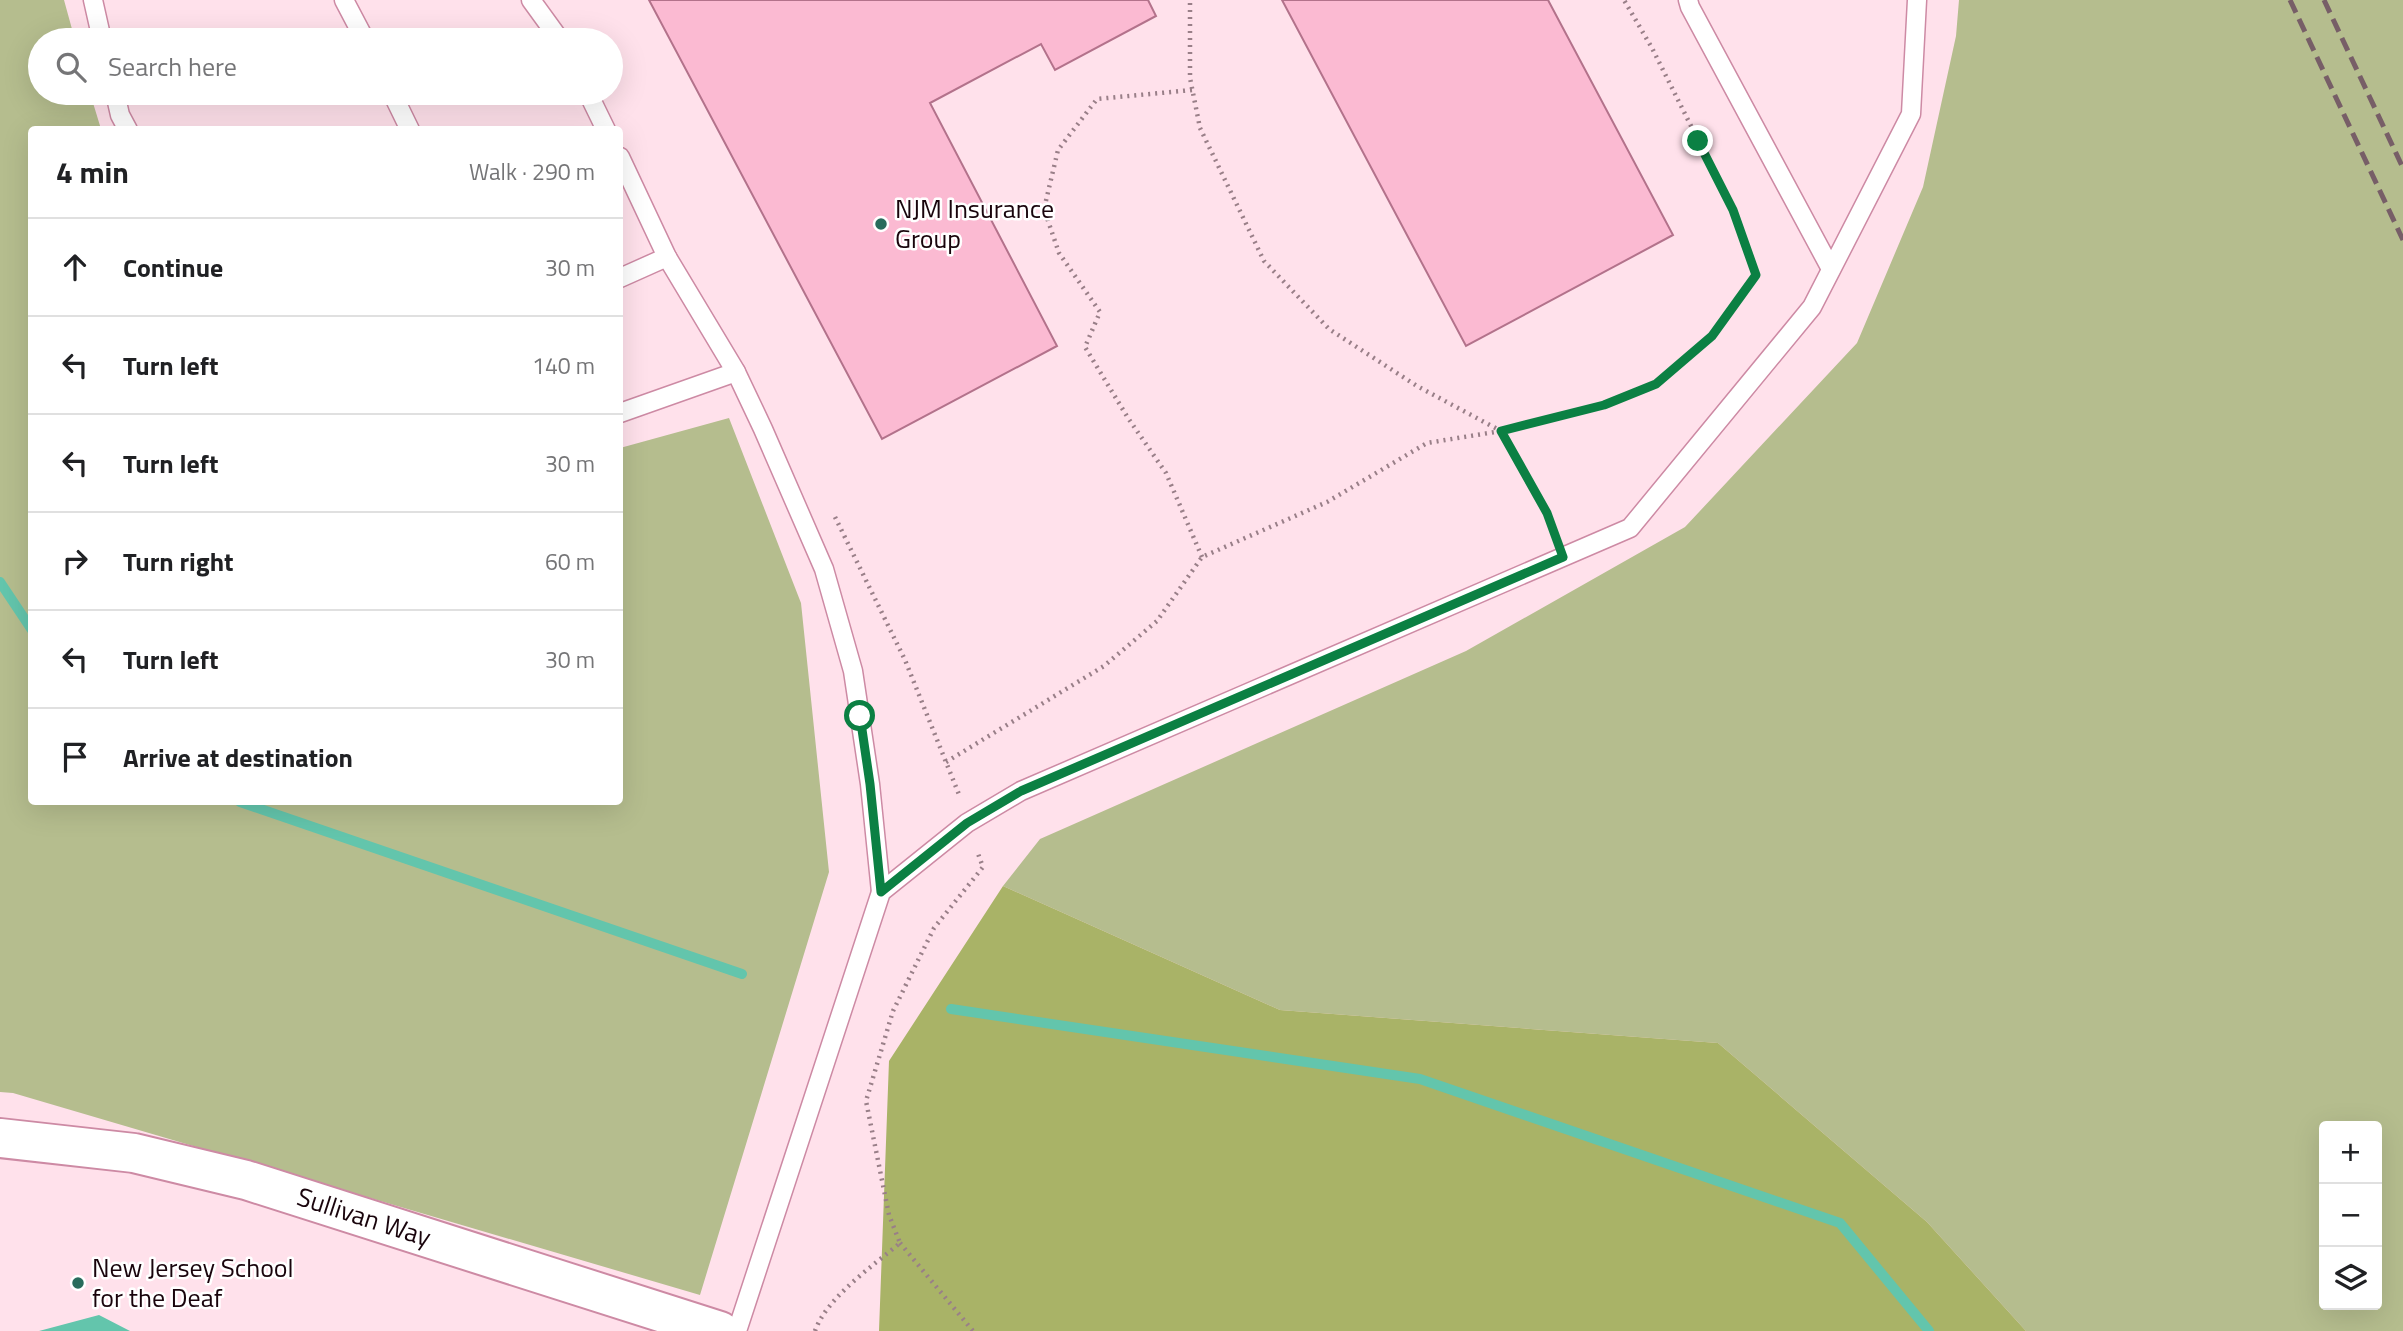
<!DOCTYPE html>
<meta charset="utf-8">
<style>
:root{--surface:#fff;--page:#f6f6f6;--text:#202124;--muted:#757577;--line:#e0e0e0}
body{margin:0;font-family:"Titillium Web",sans-serif;background:var(--page);color:var(--text)}
.controls{position:absolute;right:21px;bottom:21px;display:grid;overflow:hidden;border-radius:7px;box-shadow:0 7px 28px #0002}
.controls button{width:63px;height:63px;display:grid;place-items:center;padding:0;border:0;border-bottom:2px solid var(--line);background:var(--surface);color:var(--text);font:35px sans-serif}
.stop{position:absolute;width:21px;height:21px;margin:-16px;border:5px solid #0b8043;border-radius:50%;background:#fff}
.stop.end{background:#0b8043;border-color:#fff;box-shadow:0 2px 7px #0008}
.list{margin:0;padding:0;list-style:none}
h2{display:flex;justify-content:space-between;align-items:center;height:91px;margin:0;padding:0 28px;font-size:30px}
h2 small{font-size:23px;font-weight:400;color:var(--muted)}
.list li{display:grid;grid-template-columns:46px 1fr auto;gap:21px;align-items:center;box-sizing:border-box;height:98px;padding:0 28px;border-top:2px solid var(--line)}
.list b{display:block;font-size:26px;white-space:nowrap}
.list em{font-size:23px;font-style:normal;color:var(--muted)}
.icon{flex:none;width:38px;height:38px;fill:none;stroke:currentColor;stroke-width:2;stroke-linecap:round;stroke-linejoin:round}
.map{position:relative;flex:none;width:2403px;height:1331px;overflow:hidden}
.search{position:absolute;background:var(--surface);box-shadow:0 7px 28px #0002;left:28px;top:28px;width:595px;height:77px;display:flex;align-items:center;gap:18px;box-sizing:border-box;padding:0 24px;border-radius:38px;color:var(--muted);font-size:26px}
.panel{position:absolute;background:var(--surface);box-shadow:0 7px 28px #0002;left:28px;top:126px;width:595px;height:679px;border-radius:7px}
.map>svg:first-child{display:block}
</style>
<div class="map">
<svg width="2403" height="1331" viewBox="0 0 2403 1331">
<rect width="100%" height="100%" fill="#ffe1eb"/>
<g fill="#b5bd8e" fill-rule="evenodd">
<path d="M0 0H64L75 40H40V93H90L101 129 32 130V802H620V448L729 418 801 603 829 872 700 1295 13 1093 0 1092Z"/>
<path d="M1959 0H2403V1331H2026L1927 1222 1718 1043 1280 1010 1003 886 1040 839 1466 651 1685 527 1857 343 1923 187 1956 36ZM2324 1126H2377V1305H2324Z"/>
</g>
<path fill="#a9b367" d="M1003 886 1280 1010 1718 1043 1927 1222 2026 1331H879L889 1061Z"/>
<path fill="#63c5ac" d="M99 1315 130 1331H39Z"/>
<g fill="none" stroke-linecap="round" stroke-linejoin="round">
<g stroke="#63c5ac" stroke-width="10">
<path d="M0 582 32 630"/>
<path d="M240 802 742 974"/>
<path d="M951 1009 1420 1079 1840 1223 1929 1331"/>
</g>
</g>
<g fill="#fbbad2" stroke="#b3728b" stroke-width="2">
<path d="M649 0H1148L1156 16 1055 70 1041 44 930 103 1057 346 882 439Z"/>
<path d="M1282 0H1548L1673 235 1466 346Z"/>
</g>
<g fill="none" stroke-linecap="round" stroke-linejoin="round">
<defs>
<g id="service">
<path d="M93 0 102 40"/>
<path d="M344 0 365 40"/>
<path d="M531 0 560 40"/>
<path d="M1688 0 1690 7 1831 269"/>
<path d="M115 93 120 115 128 130"/>
<path d="M392 93 410 130"/>
<path d="M588 93 606 130"/>
<path d="M620 157 667 257 736 372 763 429 824 569 853 671 870 784 881 892"/>
<path d="M620 278 667 257"/>
<path d="M620 413 736 372"/>
<path d="M737 1331 881 892 967 823 1021 791 1630 528 1812 307 1911 114 1917 0"/>
</g>
<path id="secondary" d="M0 1138 134 1153 246 1180 720 1331"/>
</defs>
<use href="#service" stroke="#cd8aa4" stroke-width="21"/>
<use href="#secondary" stroke="#cd8aa4" stroke-width="42"/>
<g stroke="#997f88" stroke-width="4.5" stroke-dasharray="2 5" stroke-linecap="butt">
<path d="M1190 3V78L1200 128 1264 261 1329 329 1417 386 1501 431 1547 513 1554 533"/>
<path d="M1192 90 1097 99 1058 150 1044 209 1059 253 1100 312 1085 347 1128 418 1166 473 1202 557"/>
<path d="M835 517 905 660 960 797"/>
<path d="M946 762 1104 666 1157 621 1202 557 1327 502 1427 443 1501 431 1604 405 1656 384 1712 336 1756 275 1733 210 1652 48 1624 0"/>
<path d="M900 1243 973 1331"/>
<path d="M815 1331C827 1297 873 1266 900 1243L889 1215 866 1101 893 1011 934 928 983 867 977 851"/>
</g>
<use href="#service" stroke="#fff" stroke-width="18"/>
<use href="#secondary" stroke="#fff" stroke-width="38"/>
<g stroke="#775e67" stroke-width="5" stroke-dasharray="14 7" stroke-linecap="butt">
<path d="M2290 0 2403 240"/>
<path d="M2324 0 2403 168"/>
</g>
</g>
<g fill="none" stroke-linecap="round" stroke-linejoin="round">
<path stroke="#0b8043" stroke-width="9" d="M860 716 870 784 881 892 967 823 1021 791 1563 557 1547 513 1501 431 1604 405 1656 384 1712 336 1756 275 1733 210 1698 141"/>
</g>
<g fill="#286b5b" stroke="#fff" stroke-width="2.5">
<circle cx="881" cy="224" r="7"/>
<circle cx="78" cy="1283" r="7"/>
</g>
<g text-anchor="middle" stroke-width="5" stroke-linejoin="round" paint-order="stroke">
<g font-size="26" fill="#19040c" stroke="#fff" text-anchor="start">
<text x="895" y="218">NJM Insurance<tspan x="895" dy="30">Group</tspan></text>
<text x="92" y="1277">New Jersey School<tspan x="92" dy="30">for the Deaf</tspan></text>
</g>
<g font-size="26" fill="#19040c" stroke="#fff">
<text transform="translate(364 1217) rotate(18)" y="9">Sullivan Way</text>
</g>
</g>
</svg>
<div class="controls">
<button>+</button>
<button>−</button>
<button><svg class="icon" aria-label="layers" viewBox="0 0 24 24"><path d="M12 4l9 5-9 5-9-5zM3 14l9 5 9-5"/></svg></button>
</div>
<div class="stop" style="left:860px;top:716px"></div>
<div class="stop end" style="left:1698px;top:141px"></div>
<div class="search"><svg class="icon" aria-label="search" viewBox="0 0 24 24"><circle cx="10" cy="10" r="6"/><path d="M15 15l6 6"/></svg>Search here</div>
<section class="panel">
<h2>4 min<small>Walk · 290 m</small></h2>
<ul class="list">
<li><svg class="icon" aria-label="ahead" viewBox="0 0 24 24"><path d="M12 20V5M6 11l6-6 6 6"/></svg><div><b>Continue</b></div><em>30 m</em></li>
<li><svg class="icon" aria-label="left" viewBox="0 0 24 24"><path d="M17 20v-9H6M10 6l-5 5 5 5"/></svg><div><b>Turn left</b></div><em>140 m</em></li>
<li><svg class="icon" aria-label="left" viewBox="0 0 24 24"><path d="M17 20v-9H6M10 6l-5 5 5 5"/></svg><div><b>Turn left</b></div><em>30 m</em></li>
<li><svg class="icon" aria-label="right" viewBox="0 0 24 24"><path d="M7 20v-9h11M14 6l5 5-5 5"/></svg><div><b>Turn right</b></div><em>60 m</em></li>
<li><svg class="icon" aria-label="left" viewBox="0 0 24 24"><path d="M17 20v-9H6M10 6l-5 5 5 5"/></svg><div><b>Turn left</b></div><em>30 m</em></li>
<li><svg class="icon" aria-label="arrive" viewBox="0 0 24 24"><path d="M6 21V4h12l-3 4 3 4H6"/></svg><div><b>Arrive at destination</b></div></li>
</ul>
</section>
</div>
